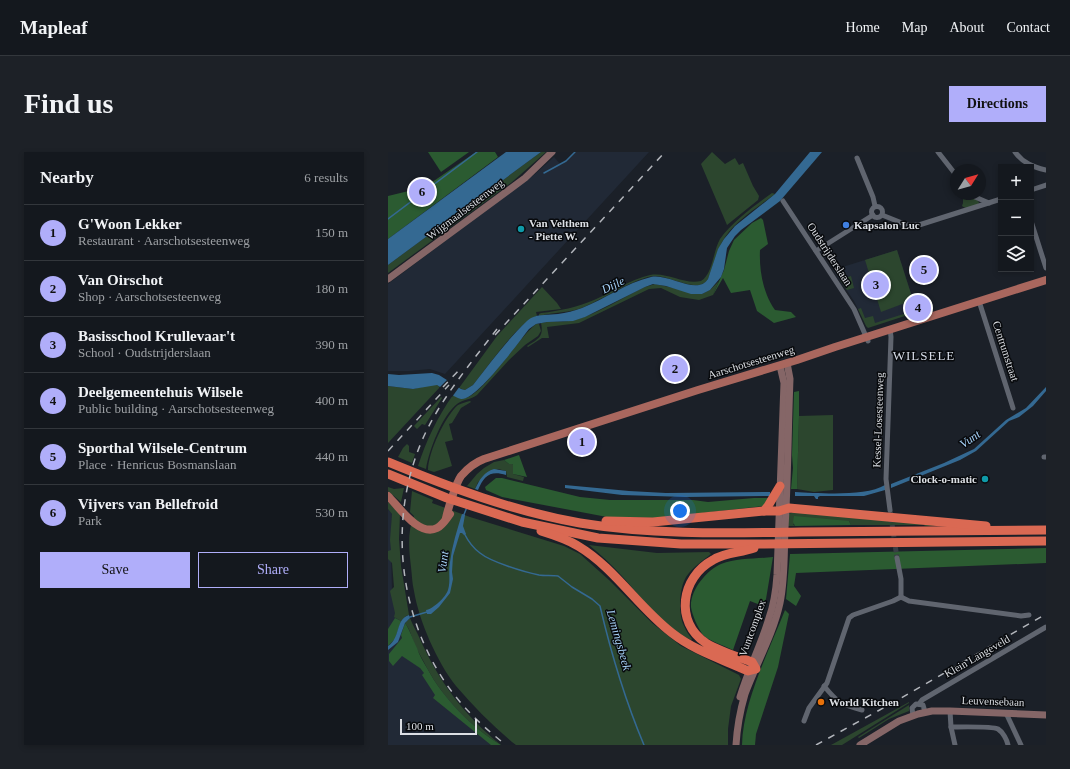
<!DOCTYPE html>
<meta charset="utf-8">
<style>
:root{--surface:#14181e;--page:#1d2127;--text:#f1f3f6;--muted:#9da0a4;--line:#33373c;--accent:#b0aefa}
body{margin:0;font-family:"Times New Roman",serif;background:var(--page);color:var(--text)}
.controls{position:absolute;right:12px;top:12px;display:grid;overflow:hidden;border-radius:0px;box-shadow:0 2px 6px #0003}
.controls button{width:36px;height:36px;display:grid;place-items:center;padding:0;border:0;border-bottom:1px solid var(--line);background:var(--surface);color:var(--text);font:20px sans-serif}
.compass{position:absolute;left:562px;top:12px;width:36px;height:36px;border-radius:50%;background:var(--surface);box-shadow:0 2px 6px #0003;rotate:53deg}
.scale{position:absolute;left:12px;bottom:10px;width:77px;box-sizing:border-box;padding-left:4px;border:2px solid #dcdfe4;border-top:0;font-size:11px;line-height:14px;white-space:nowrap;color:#dcdfe4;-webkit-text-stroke:3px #080a0d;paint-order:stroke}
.you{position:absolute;left:292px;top:359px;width:14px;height:14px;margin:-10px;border:3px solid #fff;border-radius:50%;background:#1a73e8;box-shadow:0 0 0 6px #1a73e833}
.badge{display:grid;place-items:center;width:26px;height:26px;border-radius:50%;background:var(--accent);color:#111;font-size:13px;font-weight:700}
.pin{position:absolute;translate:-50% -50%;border:2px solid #fff;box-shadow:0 1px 4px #0006}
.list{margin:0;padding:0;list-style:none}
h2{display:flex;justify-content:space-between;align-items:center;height:52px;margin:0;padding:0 16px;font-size:17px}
h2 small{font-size:13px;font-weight:400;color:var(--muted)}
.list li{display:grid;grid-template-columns:26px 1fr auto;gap:12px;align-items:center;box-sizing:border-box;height:56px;padding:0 16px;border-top:1px solid var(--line)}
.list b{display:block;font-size:15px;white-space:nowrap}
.list p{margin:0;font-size:13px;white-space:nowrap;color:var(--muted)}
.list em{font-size:13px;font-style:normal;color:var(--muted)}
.actions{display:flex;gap:8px;padding:12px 16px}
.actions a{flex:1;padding:9px 0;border:1px solid var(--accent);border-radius:0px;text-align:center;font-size:14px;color:var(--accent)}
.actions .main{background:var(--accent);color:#111}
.icon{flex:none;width:22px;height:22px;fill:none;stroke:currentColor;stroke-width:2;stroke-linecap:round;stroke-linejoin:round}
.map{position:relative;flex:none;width:658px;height:593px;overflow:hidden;border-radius:0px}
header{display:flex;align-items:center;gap:24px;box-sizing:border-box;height:56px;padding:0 20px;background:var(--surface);border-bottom:1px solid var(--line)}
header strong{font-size:19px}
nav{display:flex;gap:22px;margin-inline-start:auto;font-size:14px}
.intro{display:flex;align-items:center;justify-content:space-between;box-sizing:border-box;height:96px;padding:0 24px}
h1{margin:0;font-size:28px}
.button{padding:10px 18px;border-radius:0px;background:var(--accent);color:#111;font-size:14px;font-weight:700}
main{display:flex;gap:24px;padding:0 24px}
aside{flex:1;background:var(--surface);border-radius:0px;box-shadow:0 2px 6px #0003}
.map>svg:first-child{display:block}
</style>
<header>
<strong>Mapleaf</strong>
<nav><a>Home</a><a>Map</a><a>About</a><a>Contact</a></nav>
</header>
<div class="intro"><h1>Find us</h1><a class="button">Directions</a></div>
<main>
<aside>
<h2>Nearby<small>6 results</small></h2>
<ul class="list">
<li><span class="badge">1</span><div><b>G'Woon Lekker</b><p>Restaurant · Aarschotsesteenweg</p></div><em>150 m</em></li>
<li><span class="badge">2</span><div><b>Van Oirschot</b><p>Shop · Aarschotsesteenweg</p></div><em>180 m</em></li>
<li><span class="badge">3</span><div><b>Basisschool Krullevaar't</b><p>School · Oudstrijderslaan</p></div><em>390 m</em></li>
<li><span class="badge">4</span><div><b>Deelgemeentehuis Wilsele</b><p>Public building · Aarschotsesteenweg</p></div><em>400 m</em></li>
<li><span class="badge">5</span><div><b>Sporthal Wilsele-Centrum</b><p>Place · Henricus Bosmanslaan</p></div><em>440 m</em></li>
<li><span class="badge">6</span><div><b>Vijvers van Bellefroid</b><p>Park</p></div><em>530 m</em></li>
</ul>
<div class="actions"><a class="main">Save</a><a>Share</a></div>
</aside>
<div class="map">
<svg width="658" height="593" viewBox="0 0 658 593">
<rect width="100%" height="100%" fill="#1b2028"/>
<g fill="#212936">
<path d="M188 0H261L57 222 42 217 21 219H0V132L147 22 166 5 173 13Z"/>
<path d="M509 98 525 148 519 151 523 162 479 175 466 149 445 118Z"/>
<path d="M0 357 4 362 3 398 4 439 32 516 105 593H0Z"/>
</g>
<g fill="#2c462e">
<path d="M153 0H158L124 30 0 121V113Z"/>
<path d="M324 0 337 12 347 6 351 13 355 11 365 34 371 44 370 48 339 73 313 12Z"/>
<path d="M384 41 387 42C369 56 343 71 333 92 327 103 325 115 320 127 310 143 283 123 266 124 247 126 215 147 196 155 182 161 166 160 151 164V162L153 161C172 159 189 155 206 148 225 140 243 127 262 123 280 120 296 133 313 129 325 122 325 99 332 87 344 70 367 53 384 41Z"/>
<path d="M575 42H581L591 50 590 53C585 54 578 58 574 54L575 51Z"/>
<path d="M509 98 525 148 493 160 477 108Z"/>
<path d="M463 124 466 136 459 138 452 128Z"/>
<path d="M331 129 325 143 311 148 292 145 273 136 261 137 191 171 159 175 161 186H154L140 195 139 194C150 187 156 185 153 171 164 168 176 171 187 168 209 162 236 145 257 135L267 132 314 142 322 138Z"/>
<path d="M154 135 169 151 173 157 148 160 149 164C130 170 99 216 85 233L77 238 71 236 109 184Z"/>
<path d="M473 156 477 166 485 164 487 171 522 160 523 162 480 176 478 174 470 157Z"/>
<path d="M148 172H151L153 179 150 184 137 193 121 208 89 243C83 248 75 247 69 252 54 264 41 298 38 317L30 314C38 289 50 264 65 243 68 245 74 247 77 246 95 243 130 186 148 172Z"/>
<path d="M43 233H49L52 235 0 291V234L25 237Z"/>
<path d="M53 245 54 246 37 273 34 272 29 277 26 274Z"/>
<path d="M82 249 83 250 73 256 64 271 61 272 65 288 57 290 64 314 46 320 40 318C40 301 57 264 70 253 74 251 78 250 82 249Z"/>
<path d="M445 263V338L426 340 409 337 411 264Z"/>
<path d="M19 292 21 294V300L27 302 24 311 10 305 15 296Z"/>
<path d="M116 308 121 312H124L125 313V322L136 325 135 329 119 325 118 319 110 317 90 330 87 337 79 334 89 322 96 316 106 310Z"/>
<path d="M0 335 6 337 16 336 13 350 0 339Z"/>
<path d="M24 339 45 348 44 351 82 365 176 394 192 402 221 428 264 471 293 494 351 523 353 527 343 554 340 577V593H128L124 590C104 573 85 554 68 534 49 510 31 469 26 439 24 431 24 423 23 415 21 398 19 380 26 364L22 360Z"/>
<path d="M0 350 12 362 11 387 13 414 21 463 18 464 13 469 6 465 7 461 2 439 6 435 4 411 0 407V399L3 398 2 388 4 362 0 357Z"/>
<path d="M408 360 553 374H537L536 373H463L461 369 405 372 407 374H398L399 362Z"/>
<path d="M201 393 269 401 321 400 323 402C314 409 304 416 298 425 291 437 290 461 296 474 298 479 301 483 304 487L303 488C274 474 254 446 233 423 223 412 212 402 201 393Z"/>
<path d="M22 466C25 474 28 478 31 485 51 530 75 562 113 593 83 575 55 546 39 516 35 508 31 501 27 494 24 486 22 477 17 471Z"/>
<path d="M521 550V551L454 593H443Z"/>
<path d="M521 553V559L501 567 471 586 470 585Z"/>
</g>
<g fill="#2b5b31">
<path d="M40 0H81L53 20Z"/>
<path d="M88 0H107L110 5 0 87V44L37 35Z"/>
<path d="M373 66 375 68 380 92 372 98C371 118 375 141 387 158L403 160 408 165 386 171 369 159 362 138 343 141 335 126 325 143 336 118 341 99 346 88 364 71Z"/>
<path d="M411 239V264L409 337H403L405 316 404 303 406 240Z"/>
<path d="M131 303 139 325 125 322V313L124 312H121L116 308Z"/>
<path d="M108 326H114L192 345 222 348H305L320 350 366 346H381L376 354 270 366 219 365 114 345 98 338 97 335Z"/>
<path d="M406 364 461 369 463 373 407 374 405 370Z"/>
<path d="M658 396V411L408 421 406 434 413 444 408 454 398 447 402 402Z"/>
<path d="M385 405 378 447 375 454 362 449 345 498C337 494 321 489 315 483 310 476 304 463 303 455 302 438 319 418 333 412 349 406 368 407 385 405Z"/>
<path d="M397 458 401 462 390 515 368 582 367 593H354C355 549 381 499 397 458Z"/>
<path d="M7 466 13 469 7 487 0 494V477Z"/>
<path d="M17 471C22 478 25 488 29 496 31 503 35 509 39 516 55 546 83 575 113 593H103L45 546 47 543 34 523 36 521 32 516 14 504 5 514 1 509V502L14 486 13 483Z"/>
</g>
<g fill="#346992">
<path d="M118 0H153L0 113V87Z"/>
<path d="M422 0H434L392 49 353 78 347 84 339 96 336 117 333 125 322 138 314 142H303L278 134 265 132 257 135 197 165 185 169 159 170 148 172 141 177C131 190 88 249 73 247 65 245 56 237 49 233L25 237 0 234V222L11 223 44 221 51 223 73 237 77 238 85 233C99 215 113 196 129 179 133 175 138 169 143 166 151 162 161 163 170 162 178 161 186 159 194 156 217 147 238 131 263 125 281 121 309 144 320 127L330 97 336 87 347 74 387 42Z"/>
<path d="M658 235V239L645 254 631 265 621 269 588 299 572 308 503 336V332L556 311 586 297 618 268 638 256Z"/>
<path d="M106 317 118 319V323C102 318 96 324 90 338L87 337C92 327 96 320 106 317Z"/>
<path d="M177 333 241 339 278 341 382 340V344L298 345 234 343 177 336Z"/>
<path d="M497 333V338L476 344H432L430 345V347H428L426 344H407V340C430 341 477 345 497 333Z"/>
<path d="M74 362 77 363 75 374 78 382 76 383 74 381H72L65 404 64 420 65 427 62 441 51 455 43 462H39L38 458C45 457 58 445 60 438 63 429 60 419 62 410 64 394 69 378 74 362Z"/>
<path d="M21 463 22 466 17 471 10 490 0 498V494C13 486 7 467 21 463Z"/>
</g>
<path fill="#1b2028" d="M60 227 72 234 64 245 51 236Z"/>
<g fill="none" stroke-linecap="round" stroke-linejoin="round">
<g stroke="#346992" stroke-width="1.5">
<path d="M156 21 178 9 187 0"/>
<path d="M0 67 89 0"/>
<path d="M75 365 79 355"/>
<path d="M76 381C80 389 85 396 92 401 103 410 136 420 151 423 157 424 164 423 170 424L184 435 204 447 212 454C223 501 237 548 256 593"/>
<path d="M22 465 39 460"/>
</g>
<path stroke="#383d44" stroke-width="5" stroke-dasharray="5 2.5" stroke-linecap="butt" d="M502 358 509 406"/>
<g stroke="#60656f" stroke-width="5">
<path d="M550 0 568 23"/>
<path d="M627 0C635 11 645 15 658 18"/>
<path d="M469 6 485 45 487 54"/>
<path d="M643 38 658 33"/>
<path d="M585 42 587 45 601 51"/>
<path d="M395 49 466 157 480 189"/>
<circle cx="489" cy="60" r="5.5"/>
<path d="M494 63 519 73H531L613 47"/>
<path d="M643 69 658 116"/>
<path d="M428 99 485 63"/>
<path d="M591 149 625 256"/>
<path d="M502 177 503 185 498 327 502 358"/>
<path d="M656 305H658"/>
<path d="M509 406 513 427V445"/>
<path d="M513 445 521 449 633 464 641 463"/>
<path d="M436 534C450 551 452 552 474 558"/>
<path d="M531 552 534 548 658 475"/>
<path d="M562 559 563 575 567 593"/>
<path d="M618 561 633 593"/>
<path d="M525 564 524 556 528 552 535 553 537 560"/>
<path d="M416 569 421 556 439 531 461 466 465 463 505 449 513 445"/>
<path d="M563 575C572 575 604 574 610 577 615 580 619 588 620 593"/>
</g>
<g stroke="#856667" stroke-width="7">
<path d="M0 127 137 26 164 0"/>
<path d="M352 545C360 518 373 493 381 466 386 452 388 438 389 423L396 231 392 214"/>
<path d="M348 593C349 576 352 559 357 542 368 512 385 483 392 451 397 427 396 401 397 376 400 326 400 276 402 227L399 211"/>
<path d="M472 593 511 569 530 562 544 559H562L658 563"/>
</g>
<g stroke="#a9675e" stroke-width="8">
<path d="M0 344C11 355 31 385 49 376 55 373 58 367 62 362"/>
<path d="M58 366C60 357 68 331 73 324 79 317 88 310 96 307L310 238 409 208 447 195 658 128"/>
</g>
<g stroke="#da6953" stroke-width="9">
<path d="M0 310C63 336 125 359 192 371 265 383 339 381 413 380 495 379 576 379 658 378"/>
<path d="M0 322 59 346 134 370 210 386 293 392H376L658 389"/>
<path d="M376 359 380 354 392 334"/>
<path d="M218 369 265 370 376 359H391L401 356 598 374"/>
<path d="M153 379C166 383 179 387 190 394 227 416 250 455 284 481 307 499 334 507 360 519L368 517 364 510C350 505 331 499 318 491 286 470 293 425 325 408 338 400 352 401 366 396"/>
</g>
<g stroke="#b3b6bc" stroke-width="1.5" stroke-dasharray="7 7" stroke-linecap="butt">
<path d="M109 177C83 211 54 245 36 284 0 363 9 461 59 533 75 556 95 575 118 593"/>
<path d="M107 183 277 0"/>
<path d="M55 235 74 215"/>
<path d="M0 299 61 233"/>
<path d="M428 593 508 549 658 462"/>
</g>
</g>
<circle fill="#3f7fe0" stroke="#080a0d" stroke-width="1.5" cx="458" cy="73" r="4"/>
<g fill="#0f9aa8" stroke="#080a0d" stroke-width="1.5">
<circle cx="133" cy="77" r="4"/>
<circle cx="597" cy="327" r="4"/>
</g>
<circle fill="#e8710a" stroke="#080a0d" stroke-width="1.5" cx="433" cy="550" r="4"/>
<g text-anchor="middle" stroke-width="3" stroke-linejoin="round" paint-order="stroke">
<g font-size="11" fill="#dcdfe4" stroke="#080a0d">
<text transform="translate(77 57) rotate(-37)" y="4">Wijgmaalsesteenweg</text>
<text transform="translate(442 102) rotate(57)" y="4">Oudstrijderslaan</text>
<text transform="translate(618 199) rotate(72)" y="4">Centrumstraat</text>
<text transform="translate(363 210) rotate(-17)" y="4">Aarschotsesteenweg</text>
<text transform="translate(490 268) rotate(-88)" y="4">Kessel-Losesteenweg</text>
<text transform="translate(364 476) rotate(-70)" y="4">Vuntcomplex</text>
<text transform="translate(589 504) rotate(-30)" y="4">Klein Langeveld</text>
<text transform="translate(605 549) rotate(2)" y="4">Leuvensebaan</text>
</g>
<g font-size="11" font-weight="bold" fill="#dcdfe4" stroke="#080a0d" text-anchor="start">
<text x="141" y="75">Van Velthem<tspan x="141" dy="13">- Piette W.</tspan></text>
<text x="466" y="77">Kapsalon Luc</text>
<text x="589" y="331" text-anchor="end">Clock-o-matic</text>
<text x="441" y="554">World Kitchen</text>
</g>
<g font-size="12" font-style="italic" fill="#a4cff5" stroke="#080a0d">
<text transform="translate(225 133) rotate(-26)" y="4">Dijle</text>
<text transform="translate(582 287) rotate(-35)" y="4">Vunt</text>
<text transform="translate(55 410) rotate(-82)" y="4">Vunt</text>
<text transform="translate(231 488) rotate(74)" y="4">Lemingsbeek</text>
</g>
<g font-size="13" letter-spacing="1" fill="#d7dde8" stroke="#080a0d">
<text x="536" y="208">WILSELE</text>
</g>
</g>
</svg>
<div class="controls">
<button>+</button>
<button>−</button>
<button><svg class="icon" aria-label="layers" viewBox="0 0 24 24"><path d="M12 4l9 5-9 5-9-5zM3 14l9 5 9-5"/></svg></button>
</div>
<svg class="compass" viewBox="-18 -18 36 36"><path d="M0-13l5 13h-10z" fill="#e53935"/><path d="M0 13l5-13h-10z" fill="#9da0a4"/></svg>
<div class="scale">100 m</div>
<div class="you"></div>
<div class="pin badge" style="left:194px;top:290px">1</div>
<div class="pin badge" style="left:287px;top:217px">2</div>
<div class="pin badge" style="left:488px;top:133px">3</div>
<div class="pin badge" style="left:530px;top:156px">4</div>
<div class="pin badge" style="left:536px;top:118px">5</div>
<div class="pin badge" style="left:34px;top:40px">6</div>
</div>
</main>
